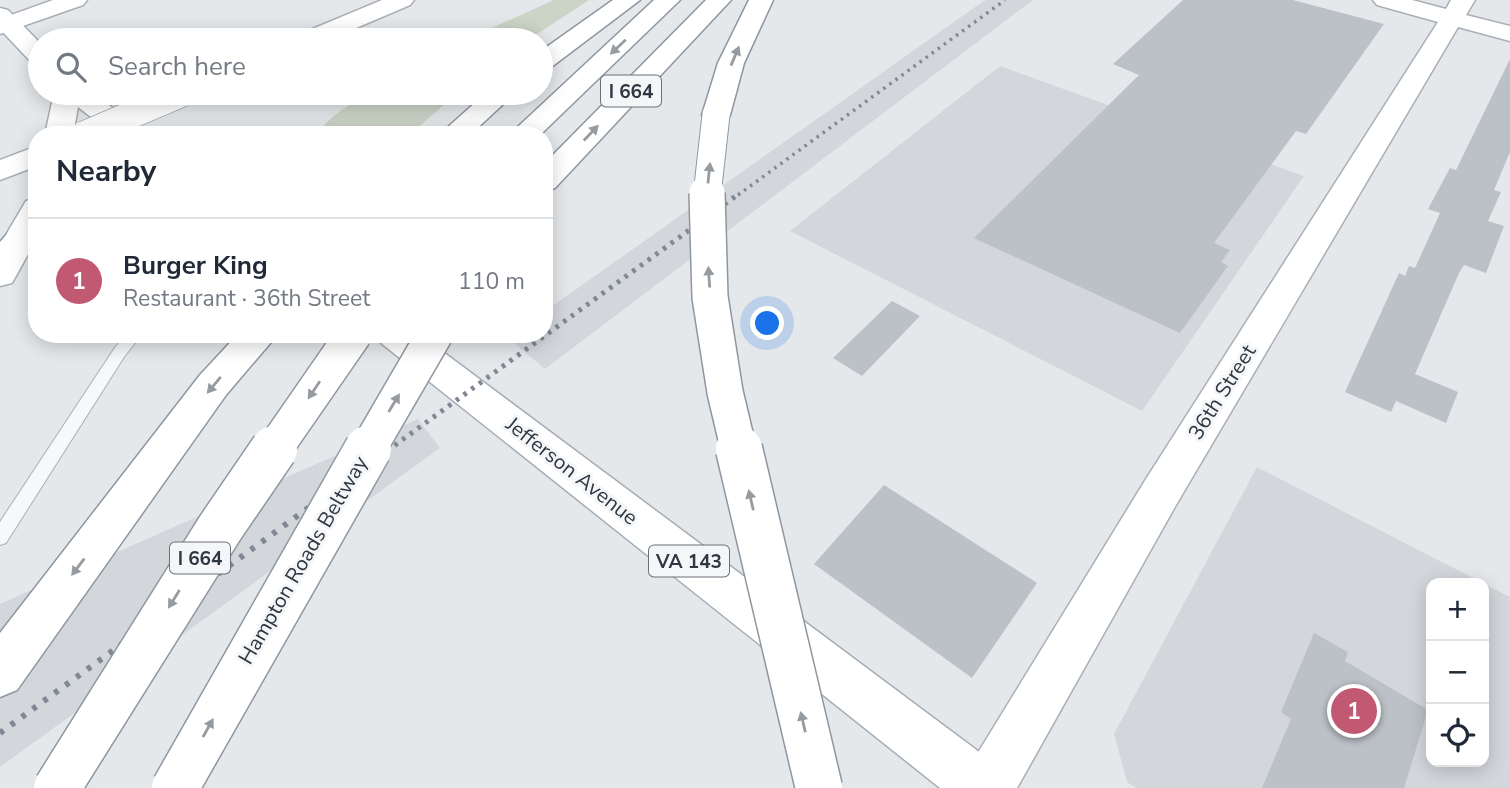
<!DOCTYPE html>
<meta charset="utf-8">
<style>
:root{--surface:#fff;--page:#f2f2f3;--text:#1f2937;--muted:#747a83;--line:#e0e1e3;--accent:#c05971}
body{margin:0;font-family:"Nunito Sans",sans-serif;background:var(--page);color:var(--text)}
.controls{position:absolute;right:21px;bottom:21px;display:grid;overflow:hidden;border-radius:14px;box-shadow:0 4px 18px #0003}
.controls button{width:63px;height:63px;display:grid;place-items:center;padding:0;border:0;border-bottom:2px solid var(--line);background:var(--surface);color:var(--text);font:35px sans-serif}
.you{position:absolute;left:768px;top:324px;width:24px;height:24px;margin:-18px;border:5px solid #fff;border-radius:50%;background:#1a73e8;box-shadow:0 0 0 10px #1a73e833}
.badge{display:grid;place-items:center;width:46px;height:46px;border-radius:50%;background:var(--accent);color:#fff;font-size:23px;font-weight:700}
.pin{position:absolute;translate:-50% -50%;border:4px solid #fff;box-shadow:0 2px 7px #0006}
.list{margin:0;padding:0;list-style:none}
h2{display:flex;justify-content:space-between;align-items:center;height:91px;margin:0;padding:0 28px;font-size:30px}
h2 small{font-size:23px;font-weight:400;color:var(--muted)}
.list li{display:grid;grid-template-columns:46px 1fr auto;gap:21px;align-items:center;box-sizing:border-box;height:126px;padding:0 28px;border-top:2px solid var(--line)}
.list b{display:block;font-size:26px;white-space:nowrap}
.list p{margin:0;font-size:23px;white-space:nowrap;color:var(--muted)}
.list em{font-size:23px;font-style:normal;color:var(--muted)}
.icon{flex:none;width:38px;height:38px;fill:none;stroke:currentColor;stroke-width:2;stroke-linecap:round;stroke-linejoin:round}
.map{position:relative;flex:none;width:1510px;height:788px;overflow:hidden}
.search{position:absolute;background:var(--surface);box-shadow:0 4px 18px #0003;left:28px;top:28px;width:525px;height:77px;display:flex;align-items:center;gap:18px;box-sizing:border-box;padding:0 24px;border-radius:38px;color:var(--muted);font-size:26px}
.panel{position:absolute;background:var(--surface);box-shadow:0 4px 18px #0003;left:28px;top:126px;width:525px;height:217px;border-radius:28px}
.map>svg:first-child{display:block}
</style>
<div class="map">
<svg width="1510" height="788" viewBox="0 0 1510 788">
<rect width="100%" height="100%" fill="#e5e8eb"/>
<g fill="#d3d7dc" fill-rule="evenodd">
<path d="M985 0H1033L545 369 508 338 513 334H544V312Z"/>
<path d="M1000 66 1304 176 1142 411 790 231Z"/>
<path d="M418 419 440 448 0 767V604Z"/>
<path d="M1257 467 1510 597V788H1136L1127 782 1114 734ZM1431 583H1484V762H1431Z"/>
</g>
<g fill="#cbd4c7">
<path d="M554 0H589L528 40H465Z"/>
<path d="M370 93H458L409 135H316C329 116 350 104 370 93Z"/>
</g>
<g fill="#bcc1c7">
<path d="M1183 0H1293L1384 24 1306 134 1296 131 1214 243 1230 250 1221 262 1228 266 1180 333 974 238 1139 75 1113 64Z"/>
<path d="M1510 59V152L1494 190 1501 192 1488 221 1504 226 1486 273 1464 265 1459 273 1415 374 1458 392 1446 423 1396 401 1391 412 1345 392 1399 273 1405 276 1409 266 1415 268 1440 213 1428 209 1450 168 1456 170Z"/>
<path d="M892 301 920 316 862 376 833 358Z"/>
<path d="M884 485 1037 583 972 678 814 564Z"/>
<path d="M1314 633 1348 652 1345 661 1428 710 1404 788H1262L1291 719 1281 712Z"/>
</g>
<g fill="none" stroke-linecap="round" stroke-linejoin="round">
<defs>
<path id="lane" d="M126 334H142L124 357 6 543 0 545V522L114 349Z"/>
<g id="secondary">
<path d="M53 0H87L83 5 0 34V19Z"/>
<path d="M382 0H414L410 5 328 40H295L298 35Z"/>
<path d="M1373 0H1412L1446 9 1451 0H1475L1466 15 1510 26V41L1458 27 1176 505 1017 788H960L968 769 1146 479 1438 22 1377 5Z"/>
<path d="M37 146V166L0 180V160Z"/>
</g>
<g id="primary">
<path d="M0 8 8 10 40 43V65L31 62 0 29Z"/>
<path d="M54 93H94L146 135H114L78 107 73 135H45Z"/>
<path d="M37 198V238L12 283 0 286V245L26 201Z"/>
<path d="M376 334H419L1002 769 1010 788H940L381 343Z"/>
</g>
<g id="highway">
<path d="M613 0H640L550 68 541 71V51Z"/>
<path d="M654 0H680L540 135H509Z"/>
<path d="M706 0H731L555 188 544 191V164Z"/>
<path d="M749 0H773L744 63 730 115 726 121H706L702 115 718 63Z"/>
<path d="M486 93H515L470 135H439Z"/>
<path d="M20 229 32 233 36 240 12 271 0 274V242L8 233Z"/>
<path d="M238 334H278L226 395 17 690 0 697V633L200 375Z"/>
</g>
</defs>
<use href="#lane" stroke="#aaafb5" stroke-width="2"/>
<use href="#secondary" stroke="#aaafb5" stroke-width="3"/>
<use href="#primary" stroke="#a5adb5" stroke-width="3"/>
<use href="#highway" stroke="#8e96a0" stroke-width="3"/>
<use href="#lane" fill="#f7f8f9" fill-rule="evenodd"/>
<use href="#secondary" fill="#fff" fill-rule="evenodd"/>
<use href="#primary" fill="#fff" fill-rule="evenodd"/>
<use href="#highway" fill="#fff" fill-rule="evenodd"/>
<path stroke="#808893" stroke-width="3.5" stroke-dasharray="2.5 5" stroke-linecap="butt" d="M738 195 1005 0"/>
<path stroke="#808893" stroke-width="5" stroke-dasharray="3.5 6" stroke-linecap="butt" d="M387 451 740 193"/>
<path stroke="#808893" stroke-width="6" stroke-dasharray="4.5 9" stroke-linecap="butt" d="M0 733 389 449"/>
<defs>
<path id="secondary-bridge" d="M84 135 182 93"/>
<path id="highway-bridge-far2" d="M707 195 716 115"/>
<g id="highway-bridge-far1">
<path d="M707 193 710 297 725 392 739 451"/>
<path d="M273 451 354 334"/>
<path d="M367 451 435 334"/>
</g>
<g id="highway-bridge">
<path d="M739 449 819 788"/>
<path d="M57 788 220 528 274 449"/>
<path d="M175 788 368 449"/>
</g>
</defs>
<use href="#secondary-bridge" stroke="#aaafb5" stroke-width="29" stroke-linecap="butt"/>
<use href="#highway-bridge-far2" stroke="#8e96a0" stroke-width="29" stroke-linecap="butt"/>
<use href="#highway-bridge-far1" stroke="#8e96a0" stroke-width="38" stroke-linecap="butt"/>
<use href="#highway-bridge" stroke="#8e96a0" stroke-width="49" stroke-linecap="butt"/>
<use href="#secondary-bridge" stroke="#fff" stroke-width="27"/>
<use href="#highway-bridge-far2" stroke="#fff" stroke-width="27"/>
<use href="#highway-bridge-far1" stroke="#fff" stroke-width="35"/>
<use href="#highway-bridge" stroke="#fff" stroke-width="46"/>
</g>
<defs><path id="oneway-solid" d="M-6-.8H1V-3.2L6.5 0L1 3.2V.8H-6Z" transform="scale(1.75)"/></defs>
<g fill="#969ba0">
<use href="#oneway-solid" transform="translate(618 47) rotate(137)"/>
<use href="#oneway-solid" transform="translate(735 56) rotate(-67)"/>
<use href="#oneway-solid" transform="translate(591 133) rotate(-46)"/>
<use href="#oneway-solid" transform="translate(709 173) rotate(-84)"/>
<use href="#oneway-solid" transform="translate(709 277) rotate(-94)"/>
<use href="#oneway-solid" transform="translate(214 385) rotate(130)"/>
<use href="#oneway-solid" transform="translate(314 390) rotate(124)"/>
<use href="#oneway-solid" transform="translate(394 403) rotate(-59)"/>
<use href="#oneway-solid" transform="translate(751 500) rotate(-103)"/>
<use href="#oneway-solid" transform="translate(78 567) rotate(127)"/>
<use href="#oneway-solid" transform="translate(174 599) rotate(122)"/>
<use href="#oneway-solid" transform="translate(803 722) rotate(-103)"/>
<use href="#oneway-solid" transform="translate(208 728) rotate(-61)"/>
</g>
<g text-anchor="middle" stroke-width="6" stroke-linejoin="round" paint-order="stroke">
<g fill="#f4f6f8" stroke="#697079" stroke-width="2">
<rect x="601" y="75.5" width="60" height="31" rx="5"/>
<rect x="170" y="542.5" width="60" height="31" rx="5"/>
<rect x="649" y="545.5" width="80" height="31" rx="5"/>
</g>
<g font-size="19" font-weight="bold" fill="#2e3742">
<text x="631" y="98">I 664</text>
<text x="200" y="565">I 664</text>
<text x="689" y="568">VA 143</text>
</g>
<g font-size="21" fill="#2e3742" stroke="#f4f6f8">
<text transform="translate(1222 392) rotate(-58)" y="7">36th Street</text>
<text transform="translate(572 471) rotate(38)" y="7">Jefferson Avenue</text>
<text transform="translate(303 560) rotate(-60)" y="7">Hampton Roads Beltway</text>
</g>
</g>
</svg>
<div class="controls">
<button>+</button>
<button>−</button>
<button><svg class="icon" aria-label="locate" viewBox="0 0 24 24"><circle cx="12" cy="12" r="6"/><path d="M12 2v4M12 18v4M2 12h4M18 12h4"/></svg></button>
</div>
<div class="you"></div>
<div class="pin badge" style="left:1354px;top:711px">1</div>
<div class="search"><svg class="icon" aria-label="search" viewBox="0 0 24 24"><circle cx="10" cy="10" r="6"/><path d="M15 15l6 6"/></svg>Search here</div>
<section class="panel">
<h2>Nearby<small></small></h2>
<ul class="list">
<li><span class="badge">1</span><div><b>Burger King</b><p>Restaurant · 36th Street</p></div><em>110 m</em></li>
</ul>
</section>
</div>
